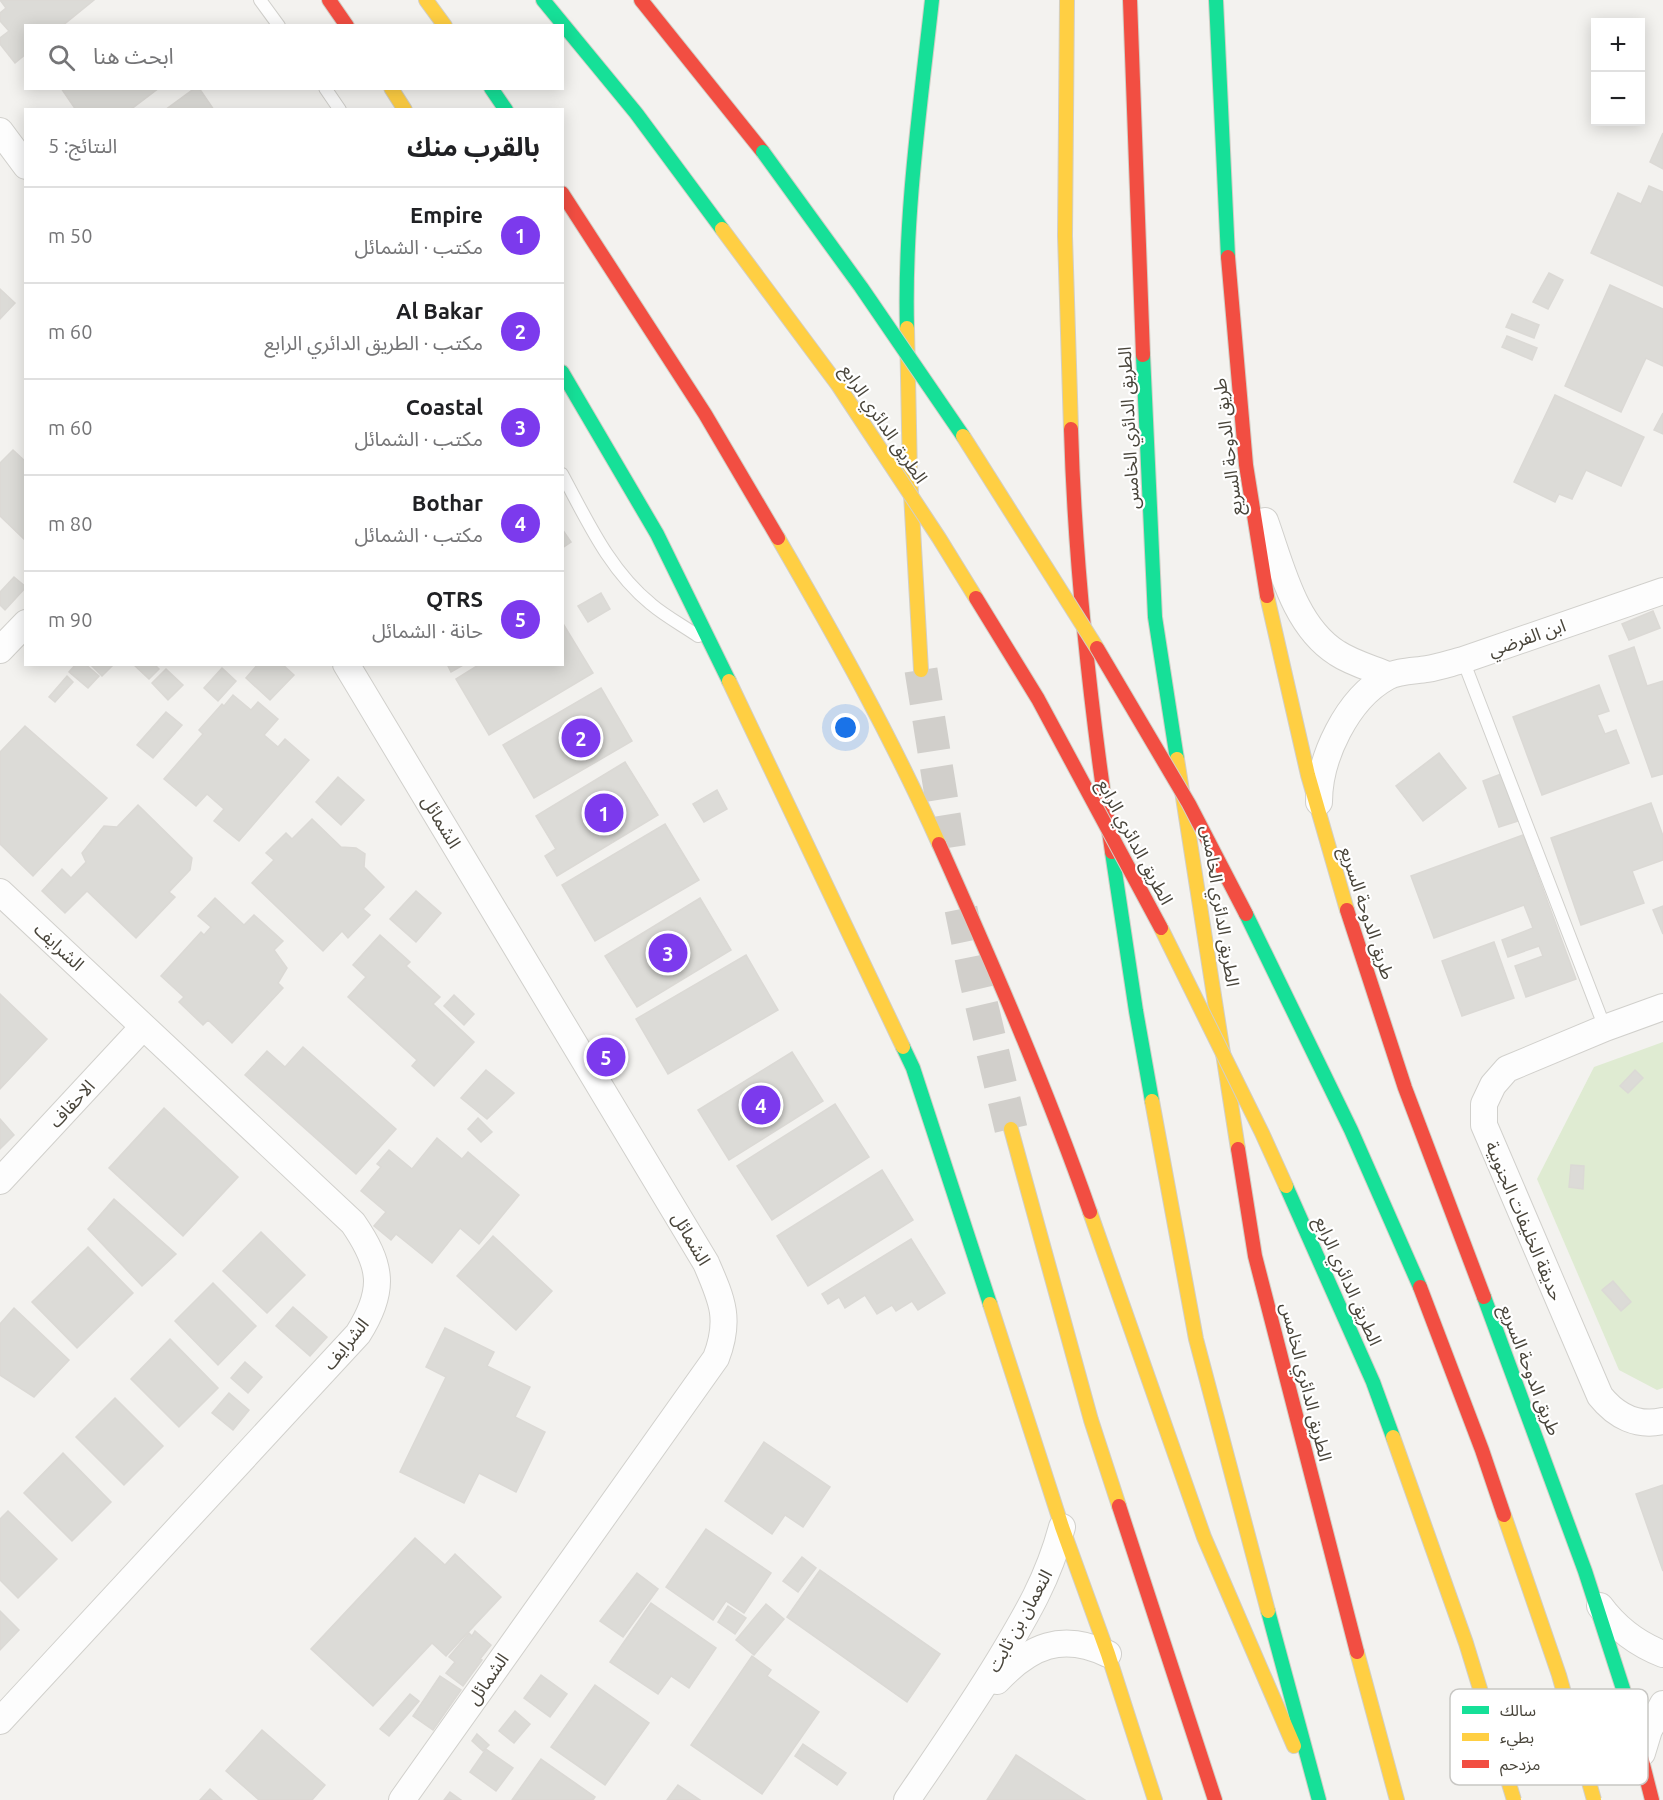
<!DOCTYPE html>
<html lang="ar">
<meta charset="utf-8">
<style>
:root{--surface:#fff;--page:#f2f2f2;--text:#202124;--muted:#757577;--line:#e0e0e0;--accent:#7c3aed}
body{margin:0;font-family:Ubuntu,"Noto Sans Arabic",sans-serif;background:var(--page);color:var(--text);direction:rtl}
.controls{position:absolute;right:18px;top:18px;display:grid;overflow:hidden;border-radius:0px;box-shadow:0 3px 15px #0003}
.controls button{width:54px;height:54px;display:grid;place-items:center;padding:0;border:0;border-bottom:2px solid var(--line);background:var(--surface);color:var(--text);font:30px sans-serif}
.you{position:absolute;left:846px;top:728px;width:21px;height:21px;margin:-15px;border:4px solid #fff;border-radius:50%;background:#1a73e8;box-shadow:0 0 0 9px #1a73e833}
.badge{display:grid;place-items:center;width:39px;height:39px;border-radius:50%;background:var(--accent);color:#fff;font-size:20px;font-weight:700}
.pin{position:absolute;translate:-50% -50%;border:3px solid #fff;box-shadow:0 2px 6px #0006}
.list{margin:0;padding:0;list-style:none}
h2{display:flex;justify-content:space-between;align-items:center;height:78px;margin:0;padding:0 24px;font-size:26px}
h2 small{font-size:20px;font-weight:400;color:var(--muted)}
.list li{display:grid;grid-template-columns:39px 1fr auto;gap:18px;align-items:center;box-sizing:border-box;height:96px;padding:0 24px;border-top:2px solid var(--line)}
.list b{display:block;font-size:22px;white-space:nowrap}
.list p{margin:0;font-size:20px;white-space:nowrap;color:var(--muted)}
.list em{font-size:20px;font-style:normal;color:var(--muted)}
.icon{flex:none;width:33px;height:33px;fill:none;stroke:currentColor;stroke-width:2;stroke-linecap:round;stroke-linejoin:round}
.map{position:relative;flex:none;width:1663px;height:1800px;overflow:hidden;direction:ltr}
.search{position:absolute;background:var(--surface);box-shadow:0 3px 15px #0003;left:24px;top:24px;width:540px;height:66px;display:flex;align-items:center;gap:15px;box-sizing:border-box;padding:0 21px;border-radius:0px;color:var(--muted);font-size:22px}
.panel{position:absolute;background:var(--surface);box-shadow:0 3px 15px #0003;left:24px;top:108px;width:540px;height:558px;border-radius:0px;direction:rtl}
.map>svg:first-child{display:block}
</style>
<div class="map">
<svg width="1663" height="1800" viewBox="0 0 1663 1800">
<rect width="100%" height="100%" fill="#f3f2ef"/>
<path fill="#dfebd2" d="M1663 1042V1388L1657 1390 1619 1370 1537 1179 1594 1067Z"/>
<g fill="#dcdbd7" stroke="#dbd9d5" stroke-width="1.5">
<path d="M0 0H94L62 26H26V54L15 63 0 44V38L9 31 0 21V13L6 8Z"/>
<path d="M61 88H159L130 110H76Z"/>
<path d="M195 88H199L214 110H165Z"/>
<path d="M1663 133V169L1650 162Z"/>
<path d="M1649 186 1663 192V286L1591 253 1618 193 1641 204Z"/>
<path d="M1549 273 1563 280 1548 309 1533 302Z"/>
<path d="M1610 285 1663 309V366L1646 358 1621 412 1565 386Z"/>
<path d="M0 289 15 303 0 319Z"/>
<path d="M1512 314 1539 325 1534 338 1506 327Z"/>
<path d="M1507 336 1537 348 1532 360 1502 347Z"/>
<path d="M1555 395 1644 437 1621 486 1586 470 1572 499 1559 494 1555 502 1514 482Z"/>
<path d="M1663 413V434L1654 430Z"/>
<path d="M13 450 26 462V541L0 516V463Z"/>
<path d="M562 529 571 542 562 548Z"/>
<path d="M14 577 26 587 5 610 0 605V592Z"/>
<path d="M601 593 610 609 588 622 578 606Z"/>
<path d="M1653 611 1660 628 1629 640 1622 624Z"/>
<path d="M562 622 593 673 489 735 456 679 480 664H562Z"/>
<path d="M1634 647 1647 686 1663 681V774L1652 777 1609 656Z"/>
<path d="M76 664H85L99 676 88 688 69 672Z"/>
<path d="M90 664H114L102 676Z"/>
<path d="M133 664H154L159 669 149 679Z"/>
<path d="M258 664H282L294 675 270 700 246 678Z"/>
<path d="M447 664H465L451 672Z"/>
<path d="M222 668 236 681 218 701 204 688Z"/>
<path d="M166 669 183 685 168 700 152 683Z"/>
<path d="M67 676 73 682 55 702 49 697Z"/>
<path d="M1599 685 1609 711 1597 715 1605 734 1616 730 1629 763 1542 795 1513 717Z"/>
<path d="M601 688 632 741 534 798 503 745Z"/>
<path d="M233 695 251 710 258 702 278 719 264 735 278 747 285 739 309 760 239 841 214 821 224 809 207 794 196 806 164 779 203 734 199 730 222 704 224 706Z"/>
<path d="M166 712 182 725 153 758 137 745Z"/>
<path d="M25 726 107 798 33 876 0 844V752Z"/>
<path d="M1439 753 1466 788 1423 821 1396 786Z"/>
<path d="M625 762 658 815 557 876 545 856 556 849 536 816Z"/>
<path d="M1501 774 1518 821 1499 827 1483 781Z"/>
<path d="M338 777 364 800 341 825 316 802Z"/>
<path d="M717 790 727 809 704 822 693 804Z"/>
<path d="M1651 803 1663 836V860L1632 871 1644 903 1581 925 1551 838Z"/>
<path d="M138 805 192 858 190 870 169 892 175 897 136 938 87 891 65 913 42 891 62 869 71 878 86 862 82 853 104 826 117 827Z"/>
<path d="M312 819 341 847 356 848 365 854 364 867 384 887 363 909 370 915 348 938 342 931 323 951 252 883 274 860 266 853 286 833 292 839Z"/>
<path d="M665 824 699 880 595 941 562 885Z"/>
<path d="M1523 835 1576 979 1526 997 1515 966 1543 956 1539 946 1508 957 1502 940 1533 928 1524 905 1434 938 1411 876Z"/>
<path d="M416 891 441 913 416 942 390 919Z"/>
<path d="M215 898 244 925 254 915 283 941 274 950 287 968 278 983 283 988 232 1043 208 1020 203 1025 179 1002 184 997 161 976 201 932 204 935 211 927 198 916Z"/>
<path d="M700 898 731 950 637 1007 605 956Z"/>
<path d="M1663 906V934L1653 910Z"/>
<path d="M380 935 410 962 406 966 440 997 433 1004 474 1042 434 1086 412 1066 417 1060 348 997 366 977 353 965Z"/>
<path d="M1494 942 1514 998 1462 1016 1442 961Z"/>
<path d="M746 955 778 1010 668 1074 636 1019Z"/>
<path d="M0 994 47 1039 0 1089Z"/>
<path d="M454 995 474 1014 464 1025 444 1006Z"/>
<path d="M303 1047 396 1129 356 1174 245 1075 267 1051 285 1067Z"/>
<path d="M792 1052 823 1101 729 1160 698 1110Z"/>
<path d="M486 1070 514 1093 487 1119 461 1098Z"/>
<path d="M1635 1070 1643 1078 1628 1093 1620 1086Z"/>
<path d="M835 1104 869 1157 772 1220 737 1166Z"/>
<path d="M164 1108 238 1177 183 1236 109 1168Z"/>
<path d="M478 1118 492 1132 481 1142 468 1129Z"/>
<path d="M0 1119 14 1135 0 1149Z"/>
<path d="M437 1138 462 1159 468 1152 519 1195 479 1244 460 1228 432 1263 396 1234 391 1240 374 1226 386 1212 361 1191 381 1167 377 1164 389 1150 412 1169Z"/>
<path d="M1571 1165 1584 1166 1583 1189 1569 1187Z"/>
<path d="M882 1170 913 1220 808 1286 777 1236Z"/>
<path d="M114 1199 176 1254 142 1286 88 1229Z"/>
<path d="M261 1232 305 1275 267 1313 223 1271Z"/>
<path d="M493 1236 552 1291 516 1330 457 1276Z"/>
<path d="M911 1239 945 1293 918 1310 912 1301 896 1311 892 1305 877 1314 865 1295 845 1308 839 1297 828 1304 822 1294Z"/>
<path d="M88 1247 133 1293 77 1348 32 1302Z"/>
<path d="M1613 1281 1631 1302 1621 1311 1602 1290Z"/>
<path d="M213 1283 256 1326 218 1365 175 1321Z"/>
<path d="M293 1307 327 1337 310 1356 276 1326Z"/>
<path d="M14 1308 69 1360 34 1397 0 1375V1324Z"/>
<path d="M445 1328 494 1352 487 1366 530 1387 515 1417 545 1432 516 1492 479 1473 464 1503 400 1472 446 1377 426 1367Z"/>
<path d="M170 1339 218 1388 179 1427 131 1379Z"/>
<path d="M245 1362 262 1377 248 1393 231 1378Z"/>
<path d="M229 1393 249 1410 233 1430 212 1413Z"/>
<path d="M115 1398 163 1446 124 1485 76 1437Z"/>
<path d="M764 1442 830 1487 803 1527 785 1515 772 1534 725 1501Z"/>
<path d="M63 1453 111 1502 72 1541 24 1493Z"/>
<path d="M1663 1485V1571L1636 1494Z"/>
<path d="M8 1511 57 1559 18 1598 0 1580V1519Z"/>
<path d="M706 1529 771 1573 744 1613 726 1601 713 1620 666 1587Z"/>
<path d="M415 1538 445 1565 455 1554 501 1597 446 1656 432 1643 373 1706 311 1649Z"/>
<path d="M802 1557 816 1568 798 1592 783 1581Z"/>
<path d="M820 1570 940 1654 907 1702 787 1617Z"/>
<path d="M637 1573 658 1589 623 1637 600 1621Z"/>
<path d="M651 1603 716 1648 689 1688 671 1676 658 1694 610 1662Z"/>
<path d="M766 1604 784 1619 754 1655 736 1640Z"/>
<path d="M728 1606 746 1618 735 1634 718 1622Z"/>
<path d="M0 1611 19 1630 0 1650Z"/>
<path d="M475 1631 491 1645 480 1659 482 1660 463 1686 446 1673 455 1662 449 1657 469 1633 472 1636Z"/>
<path d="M752 1656 771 1670 767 1676 819 1712 762 1794 691 1745Z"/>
<path d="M541 1675 567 1694 550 1717 524 1698Z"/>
<path d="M440 1676 461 1690 433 1730 413 1716Z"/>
<path d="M595 1685 649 1723 605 1785 551 1747Z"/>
<path d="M410 1694 419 1701 389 1736 380 1729Z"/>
<path d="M515 1711 530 1724 514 1743 499 1731Z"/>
<path d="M262 1730 325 1785 312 1800H259L226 1771Z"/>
<path d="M477 1734 489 1745 483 1751 472 1741Z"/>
<path d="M803 1744 846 1773 837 1785 795 1756Z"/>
<path d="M486 1749 513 1768 496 1791 470 1772Z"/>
<path d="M1016 1755 1085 1800H987Z"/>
<path d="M541 1759 595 1797 593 1800H512Z"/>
<path d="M678 1785 700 1800H667Z"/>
<path d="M210 1789 222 1800H200Z"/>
<path d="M450 1792 461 1800H444Z"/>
</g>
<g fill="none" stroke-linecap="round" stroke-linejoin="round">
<g stroke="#d1cfcb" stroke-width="33" stroke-dasharray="33 16" stroke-linecap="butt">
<path d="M921 670 950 852"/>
<path d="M961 909 975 977 1011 1129"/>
</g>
<defs>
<g id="lane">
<path d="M260 0 279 26"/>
<path d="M325 88 340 110"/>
<path d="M562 474C587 520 609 570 651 604 665 616 682 625 698 636"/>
<path d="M1463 660 1605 1028"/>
</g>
<g id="street">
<path d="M0 131 26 166"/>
<path d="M1265 521C1281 565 1294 626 1337 653 1352 663 1371 668 1388 675"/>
<path d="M0 650 26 623"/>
<path d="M346 664 706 1263C722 1300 731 1319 716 1358L402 1800"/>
<path d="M1319 802C1319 758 1347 699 1387 677 1397 671 1415 671 1427 669 1439 667 1451 663 1463 660L1663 591"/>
<path d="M0 892 353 1223C382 1265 386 1290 358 1334L0 1721"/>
<path d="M1663 1007 1605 1028 1507 1069 1493 1085 1484 1104V1125L1600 1396C1616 1416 1637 1427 1663 1421"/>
<path d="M0 1181 143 1027"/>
<path d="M1600 1606C1617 1629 1637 1644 1663 1654"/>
<path d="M997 1681C1030 1646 1062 1632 1108 1654"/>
<path d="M1642 1753 1649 1730 1663 1704"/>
<path d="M907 1800C939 1753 971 1707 1000 1659 1027 1614 1048 1579 1062 1527"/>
</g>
<g id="fast">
<path d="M543 0 636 113 722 229"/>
<path d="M1216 0 1228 257"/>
<path d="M491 88 506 110"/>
<path d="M907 328C904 219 920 108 932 0"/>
<path d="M1143 355 1155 617 1177 759"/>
<path d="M562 372 657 534 729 681"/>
<path d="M1112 852 1136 1011 1152 1101"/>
<path d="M903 1047 913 1068 990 1304"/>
<path d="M1484 1297 1585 1571 1626 1698"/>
<path d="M1268 1611 1319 1800"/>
</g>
<g id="slow">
<path d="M426 0 445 26"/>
<path d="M1067 0 1065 236 1071 429"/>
<path d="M391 88 405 110"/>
<path d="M907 328 910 476 921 670"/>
<path d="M778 538C836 638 892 738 939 844"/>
<path d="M1267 596 1308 775 1347 910"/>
<path d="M729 681 903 1047"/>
<path d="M1177 759 1238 1149"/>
<path d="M1152 1101 1196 1339 1268 1611"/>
<path d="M1011 1129 1091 1420 1119 1506"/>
<path d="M1090 1212 1204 1537 1294 1746"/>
<path d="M990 1304 1062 1527 1108 1654 1155 1800"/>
<path d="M1357 1652 1397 1800"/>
</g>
<g id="jam">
<path d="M329 0 347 26"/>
<path d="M641 0 763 152"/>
<path d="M1130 0 1143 355"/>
<path d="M562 193 705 414 778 538"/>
<path d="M1228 257 1246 465 1267 596"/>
<path d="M1071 429C1075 571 1091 712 1112 852"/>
<path d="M939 844C993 965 1046 1087 1090 1212"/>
<path d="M1347 910 1405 1088 1484 1297"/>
<path d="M1238 1149 1255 1256 1357 1652"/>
<path d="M1119 1506 1215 1800"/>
<path d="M1626 1698 1652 1800"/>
</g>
</defs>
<use href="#lane" stroke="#d1d0cc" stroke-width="14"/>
<use href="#street" stroke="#d1d0cc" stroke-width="28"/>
<use href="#fast" stroke="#d2cfc6" stroke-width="16"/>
<use href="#slow" stroke="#d2cfc6" stroke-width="16"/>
<use href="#jam" stroke="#d2cfc6" stroke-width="16"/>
<use href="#lane" stroke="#fdfdfd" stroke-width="12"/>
<use href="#street" stroke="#fdfdfd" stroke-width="26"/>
<use href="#fast" stroke="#16e098" stroke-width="14"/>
<use href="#slow" stroke="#ffcf43" stroke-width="14"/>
<use href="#jam" stroke="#f24e42" stroke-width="14"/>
<defs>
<g id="fast-bridge">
<path d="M763 152 861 287 963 436"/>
<path d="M1246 914 1351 1130 1420 1287"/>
<path d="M1286 1186 1373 1382 1393 1437"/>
</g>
<g id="slow-bridge">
<path d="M722 229 838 385 939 538 976 598"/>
<path d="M963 436 1097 648"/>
<path d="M1161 928 1262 1133 1286 1186"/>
<path d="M1393 1437 1466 1643 1514 1800"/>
<path d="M1504 1515 1559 1675 1594 1800"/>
</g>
<g id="jam-bridge">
<path d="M976 598 1038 699 1161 928"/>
<path d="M1097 648 1189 804 1246 914"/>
<path d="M1420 1287 1482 1450 1504 1515"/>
</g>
</defs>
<use href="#fast-bridge" stroke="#d2cfc6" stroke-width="16" stroke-linecap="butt"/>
<use href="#slow-bridge" stroke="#d2cfc6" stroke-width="16" stroke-linecap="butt"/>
<use href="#jam-bridge" stroke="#d2cfc6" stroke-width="16" stroke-linecap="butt"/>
<use href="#fast-bridge" stroke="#16e098" stroke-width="14"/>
<use href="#slow-bridge" stroke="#ffcf43" stroke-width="14"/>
<use href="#jam-bridge" stroke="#f24e42" stroke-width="14"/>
</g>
<g text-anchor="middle" stroke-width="4.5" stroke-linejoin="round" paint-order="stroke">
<g font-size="18" fill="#49453b" stroke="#fff">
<text transform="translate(884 424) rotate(56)" y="6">الطريق الدائري الرابع</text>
<text transform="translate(1129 428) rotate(-93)" y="6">الطريق الدائري الخامس</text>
<text transform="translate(1228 447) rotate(-97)" y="6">طريق الدوحة السريع</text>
<text transform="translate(1527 638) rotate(-19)" y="6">ابن الفرضي</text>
<text transform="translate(441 822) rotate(59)" y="6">الشمائل</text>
<text transform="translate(1135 842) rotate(62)" y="6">الطريق الدائري الرابع</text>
<text transform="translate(1220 906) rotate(81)" y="6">الطريق الدائري الخامس</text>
<text transform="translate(1367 913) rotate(72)" y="6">طريق الدوحة السريع</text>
<text transform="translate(59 947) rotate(43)" y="6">الشرايف</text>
<text transform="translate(72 1104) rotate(-47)" y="6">الاحقاف</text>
<text transform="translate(1524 1221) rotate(67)" y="6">حديقة الخليفات الجنوبية</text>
<text transform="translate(691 1239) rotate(60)" y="6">الشمائل</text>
<text transform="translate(1348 1281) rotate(66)" y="6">الطريق الدائري الرابع</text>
<text transform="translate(346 1344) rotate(-51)" y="6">الشرايف</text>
<text transform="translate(1530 1370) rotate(69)" y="6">طريق الدوحة السريع</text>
<text transform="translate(1306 1382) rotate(76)" y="6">الطريق الدائري الخامس</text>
<text transform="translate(1020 1621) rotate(-61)" y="6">النعمان بن ثابت</text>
<text transform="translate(488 1679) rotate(-55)" y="6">الشمائل</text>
</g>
</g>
<rect x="1450" y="1689" width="198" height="96" rx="9" fill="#fff" stroke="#c8c7c4" stroke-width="1.5"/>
<rect x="1462" y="1706" width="27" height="8" fill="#16e098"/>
<rect x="1462" y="1733" width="27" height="8" fill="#ffcf43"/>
<rect x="1462" y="1760" width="27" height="8" fill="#f24e42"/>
<g font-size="16" fill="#49453b">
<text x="1500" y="1716">سالك</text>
<text x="1500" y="1743">بطيء</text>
<text x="1500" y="1770">مزدحم</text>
</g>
</svg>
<div class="controls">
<button>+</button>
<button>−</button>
</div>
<div class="you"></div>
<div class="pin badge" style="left:604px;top:813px">1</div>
<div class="pin badge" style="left:581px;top:738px">2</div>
<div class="pin badge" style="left:668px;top:953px">3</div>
<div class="pin badge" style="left:761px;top:1105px">4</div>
<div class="pin badge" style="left:606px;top:1057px">5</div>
<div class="search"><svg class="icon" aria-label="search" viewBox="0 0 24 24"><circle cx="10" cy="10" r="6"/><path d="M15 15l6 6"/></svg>ابحث هنا</div>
<section class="panel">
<h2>بالقرب منك<small>النتائج: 5</small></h2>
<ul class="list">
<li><span class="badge">1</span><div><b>Empire</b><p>مكتب · الشمائل</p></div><em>50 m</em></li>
<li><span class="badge">2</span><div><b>Al Bakar</b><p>مكتب · الطريق الدائري الرابع</p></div><em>60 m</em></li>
<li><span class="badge">3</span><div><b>Coastal</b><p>مكتب · الشمائل</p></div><em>60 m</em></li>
<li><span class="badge">4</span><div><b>Bothar</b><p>مكتب · الشمائل</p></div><em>80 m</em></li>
<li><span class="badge">5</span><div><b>QTRS</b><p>حانة · الشمائل</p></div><em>90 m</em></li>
</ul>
</section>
</div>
